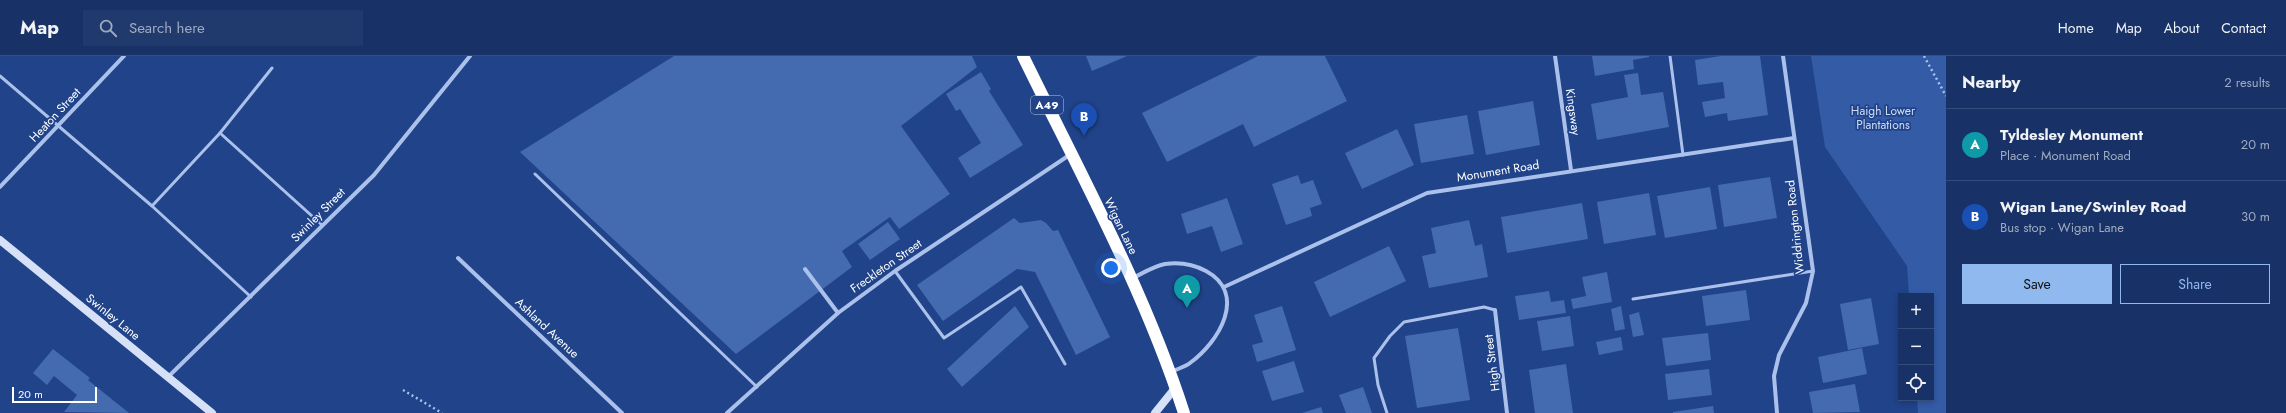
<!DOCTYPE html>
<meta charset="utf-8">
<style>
:root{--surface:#183267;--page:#213a6d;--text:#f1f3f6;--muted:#9faac0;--line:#364d7b;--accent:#90b9f0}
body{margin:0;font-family:Jost,sans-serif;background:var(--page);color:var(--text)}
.controls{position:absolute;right:12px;bottom:12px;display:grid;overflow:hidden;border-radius:0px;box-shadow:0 2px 6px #0003}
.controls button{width:36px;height:36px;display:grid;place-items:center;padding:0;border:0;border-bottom:1px solid var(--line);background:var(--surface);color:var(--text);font:20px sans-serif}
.scale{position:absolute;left:12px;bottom:10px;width:85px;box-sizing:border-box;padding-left:4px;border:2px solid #fff;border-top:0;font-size:11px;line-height:14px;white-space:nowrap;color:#fff;-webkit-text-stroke:3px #204389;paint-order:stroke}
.you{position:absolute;left:1111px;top:212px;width:14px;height:14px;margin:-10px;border:3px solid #fff;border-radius:50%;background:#1a73e8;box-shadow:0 0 0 6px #1a73e833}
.badge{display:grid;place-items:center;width:26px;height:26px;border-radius:50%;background:var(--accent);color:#fff;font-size:13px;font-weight:700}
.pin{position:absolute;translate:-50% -33px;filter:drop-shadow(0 1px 2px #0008)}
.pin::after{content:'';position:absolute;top:21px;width:14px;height:12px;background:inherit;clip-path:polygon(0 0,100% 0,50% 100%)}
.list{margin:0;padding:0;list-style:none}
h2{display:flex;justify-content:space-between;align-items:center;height:52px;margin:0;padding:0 16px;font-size:17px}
h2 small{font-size:13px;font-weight:400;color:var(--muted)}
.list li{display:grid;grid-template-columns:26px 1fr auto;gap:12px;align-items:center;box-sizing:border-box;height:72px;padding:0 16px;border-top:1px solid var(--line)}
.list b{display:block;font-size:15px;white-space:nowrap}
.list p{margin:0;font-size:13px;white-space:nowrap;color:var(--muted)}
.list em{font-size:13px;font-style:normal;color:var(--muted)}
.actions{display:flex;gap:8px;padding:12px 16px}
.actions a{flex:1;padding:9px 0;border:1px solid var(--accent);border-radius:0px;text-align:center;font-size:14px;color:var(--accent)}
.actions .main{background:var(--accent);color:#111}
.icon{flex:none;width:22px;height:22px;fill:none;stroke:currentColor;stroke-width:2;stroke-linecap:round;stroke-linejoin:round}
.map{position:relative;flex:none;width:1946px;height:357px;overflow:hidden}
header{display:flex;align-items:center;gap:24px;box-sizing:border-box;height:56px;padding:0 20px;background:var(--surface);border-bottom:1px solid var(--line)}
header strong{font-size:19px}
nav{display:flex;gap:22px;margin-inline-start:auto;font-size:14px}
.search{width:280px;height:36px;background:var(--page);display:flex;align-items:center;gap:10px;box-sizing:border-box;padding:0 14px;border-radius:0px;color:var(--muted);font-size:15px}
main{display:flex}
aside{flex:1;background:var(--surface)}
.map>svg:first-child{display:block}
</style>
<header>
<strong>Map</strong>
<div class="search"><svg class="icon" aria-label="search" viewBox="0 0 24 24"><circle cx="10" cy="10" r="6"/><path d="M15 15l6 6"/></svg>Search here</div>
<nav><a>Home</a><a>Map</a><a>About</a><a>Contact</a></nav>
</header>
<main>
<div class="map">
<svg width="1946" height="357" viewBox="0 0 1946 357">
<rect width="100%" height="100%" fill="#204389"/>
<path fill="#335ba6" d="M1811 0H1946V357H1918L1917 342H1931V240H1909L1907 210 1825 91Z"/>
<g fill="#446aaf">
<path d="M674 0H972L977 11 901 70 950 138 899 173 890 161 842 195 852 211 736 298 520 96Z"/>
<path d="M1086 0H1127L1092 15Z"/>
<path d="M1258 0H1325L1347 45 1254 91 1243 68 1167 106 1142 57Z"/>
<path d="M1592 0H1649V1L1633 4 1634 13 1595 20Z"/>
<path d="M1721 0H1760L1768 59 1728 65 1727 57 1705 61 1702 46 1725 42 1723 26 1698 29 1695 4Z"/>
<path d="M981 16 991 33 989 35 1023 89 970 122 958 102 981 87 960 53 956 55 946 38Z"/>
<path d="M1638 17 1641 39 1663 36 1669 71 1597 84 1591 48 1628 41 1624 19Z"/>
<path d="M1533 45 1540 89 1486 99 1478 55Z"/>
<path d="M1467 59 1474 98 1421 107 1414 68Z"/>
<path d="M1397 73 1414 109 1362 133 1345 97Z"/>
<path d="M1298 119 1301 128 1313 124 1322 148 1310 152 1312 160 1286 169 1272 128Z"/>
<path d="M1770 121 1777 162 1724 171 1718 129Z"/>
<path d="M1710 131 1717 173 1665 182 1657 140Z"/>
<path d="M1649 137 1656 179 1604 188 1597 146Z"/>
<path d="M1227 142 1243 188 1221 196 1212 170 1187 178 1181 158Z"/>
<path d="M1582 147 1588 183 1507 197 1501 161Z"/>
<path d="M1014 162 1020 167 1041 164 1046 167 1053 175 1058 174 1110 281 1076 299 1035 216 1017 213 943 265 917 229Z"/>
<path d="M1469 164 1475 190 1482 188 1488 221 1429 232 1422 200 1436 197 1431 172Z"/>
<path d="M888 166 900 183 870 204 858 188Z"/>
<path d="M1389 190 1406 225 1330 261 1314 226Z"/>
<path d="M1607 216 1612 246 1573 253 1571 243 1586 240 1582 221Z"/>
<path d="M1746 234 1750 264 1706 270 1702 240Z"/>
<path d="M1549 235 1551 246 1564 244 1566 257 1519 264 1515 240Z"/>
<path d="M1871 242 1879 288 1848 294 1840 248Z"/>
<path d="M1015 250 1029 271 962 331 947 313Z"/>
<path d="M1282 250 1296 294 1257 306 1252 289 1263 286 1254 259Z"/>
<path d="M1621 250 1625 273 1615 275 1611 253Z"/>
<path d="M1639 256 1644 279 1633 281 1629 259Z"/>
<path d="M1570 260 1574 290 1542 295 1537 265Z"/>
<path d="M1458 272 1470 344 1417 352 1405 280Z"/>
<path d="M1708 277 1711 304 1666 310 1662 282Z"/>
<path d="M1621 281 1623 294 1599 299 1596 286Z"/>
<path d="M1862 292 1867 318 1823 327 1818 301Z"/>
<path d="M53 293 90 322 88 324 129 357 64 356 77 339 54 320 47 329 33 317Z"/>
<path d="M1294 305 1304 336 1272 345 1262 315Z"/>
<path d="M1566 308 1573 357H1535L1529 314Z"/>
<path d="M1709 313 1712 339 1668 344 1665 318Z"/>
<path d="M1855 328 1860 356 1813 357 1809 336Z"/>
<path d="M1363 331 1372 357H1346L1339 339Z"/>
<path d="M1713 350 1714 357H1673V356Z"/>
<path d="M1321 351 1323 357H1302Z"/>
</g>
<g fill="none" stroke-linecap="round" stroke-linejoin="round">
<g stroke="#abc1eb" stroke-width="2.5" stroke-dasharray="2 3" stroke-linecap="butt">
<path d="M1924 0 1946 40"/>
<path d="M403 334 442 357"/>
</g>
<g stroke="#abc1eb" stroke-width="3">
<path d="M1670 0 1683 99"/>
<path d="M0 20 152 150 251 241"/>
<path d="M220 77 322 169"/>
<path d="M535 118 757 331"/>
<path d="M152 150 220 77 272 12"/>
<path d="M895 215 944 282 1021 231 1065 308"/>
<path d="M1633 243 1813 215"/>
<path d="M1387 357 1378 329 1374 302 1390 280 1404 266 1484 251 1495 254"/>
</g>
<g stroke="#abc1eb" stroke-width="4">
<path d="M1555 0 1571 114"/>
<path d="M0 131 124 0"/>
<path d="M458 202 622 357"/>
<path d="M805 213 838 257"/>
<path d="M1133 222C1143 217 1154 210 1165 208 1179 206 1193 208 1206 215 1248 238 1219 286 1190 307 1185 311 1177 313 1171 316"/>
<path d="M1224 231 1427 137 1794 82"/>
<path d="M1495 254 1507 357"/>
<path d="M168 321 374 119 470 0"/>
<path d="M727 357 838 257 895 215 1071 98"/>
<path d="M1777 357 1774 320 1779 299 1806 247 1813 215 1783 0"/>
</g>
<g stroke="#d6e1f8" stroke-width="8">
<path d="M0 184 212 357"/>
<path d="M1155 357 1176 331"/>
</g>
<path stroke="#fff" stroke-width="12" d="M1023 0C1080 117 1144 233 1184 357"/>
</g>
<g text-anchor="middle" stroke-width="3.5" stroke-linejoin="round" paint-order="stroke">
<rect fill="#204389" stroke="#bcc7dc" stroke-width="1" x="1031" y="40" width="32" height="18" rx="3"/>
<g font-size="11" font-weight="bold" fill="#fff">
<text x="1047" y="53">A49</text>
</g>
<g font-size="12" fill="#cfdef8" stroke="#204389">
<text x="1883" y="59">Haigh Lower<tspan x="1883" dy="14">Plantations</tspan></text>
</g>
<g font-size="12" fill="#fff" stroke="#204389">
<text transform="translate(1573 56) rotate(82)" y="4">Kingsway</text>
<text transform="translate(55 59) rotate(-47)" y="4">Heaton Street</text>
<text transform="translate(1498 115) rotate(-9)" y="4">Monument Road</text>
<text transform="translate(318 159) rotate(-45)" y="4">Swinley Street</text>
<text transform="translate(1121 170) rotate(64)" y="4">Wigan Lane</text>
<text transform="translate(1795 171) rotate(-96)" y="4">Widdrington Road</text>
<text transform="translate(886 210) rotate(-35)" y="4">Freckleton Street</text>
<text transform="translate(113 261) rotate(39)" y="4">Swinley Lane</text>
<text transform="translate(547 272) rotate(43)" y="4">Ashland Avenue</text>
<text transform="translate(1492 307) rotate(-97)" y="4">High Street</text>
</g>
</g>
</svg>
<div class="controls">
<button>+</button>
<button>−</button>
<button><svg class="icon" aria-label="locate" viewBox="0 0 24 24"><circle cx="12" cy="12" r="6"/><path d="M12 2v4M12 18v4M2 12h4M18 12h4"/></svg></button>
</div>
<div class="scale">20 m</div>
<div class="you"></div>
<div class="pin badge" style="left:1187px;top:252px;background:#0f9aa8">A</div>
<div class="pin badge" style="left:1084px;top:80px;background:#1a4fb4">B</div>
</div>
<aside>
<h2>Nearby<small>2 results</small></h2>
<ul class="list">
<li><span class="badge" style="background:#0f9aa8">A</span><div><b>Tyldesley Monument</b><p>Place · Monument Road</p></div><em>20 m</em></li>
<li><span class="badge" style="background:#1a4fb4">B</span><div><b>Wigan Lane/Swinley Road</b><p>Bus stop · Wigan Lane</p></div><em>30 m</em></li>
</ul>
<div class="actions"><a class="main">Save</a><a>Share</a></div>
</aside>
</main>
